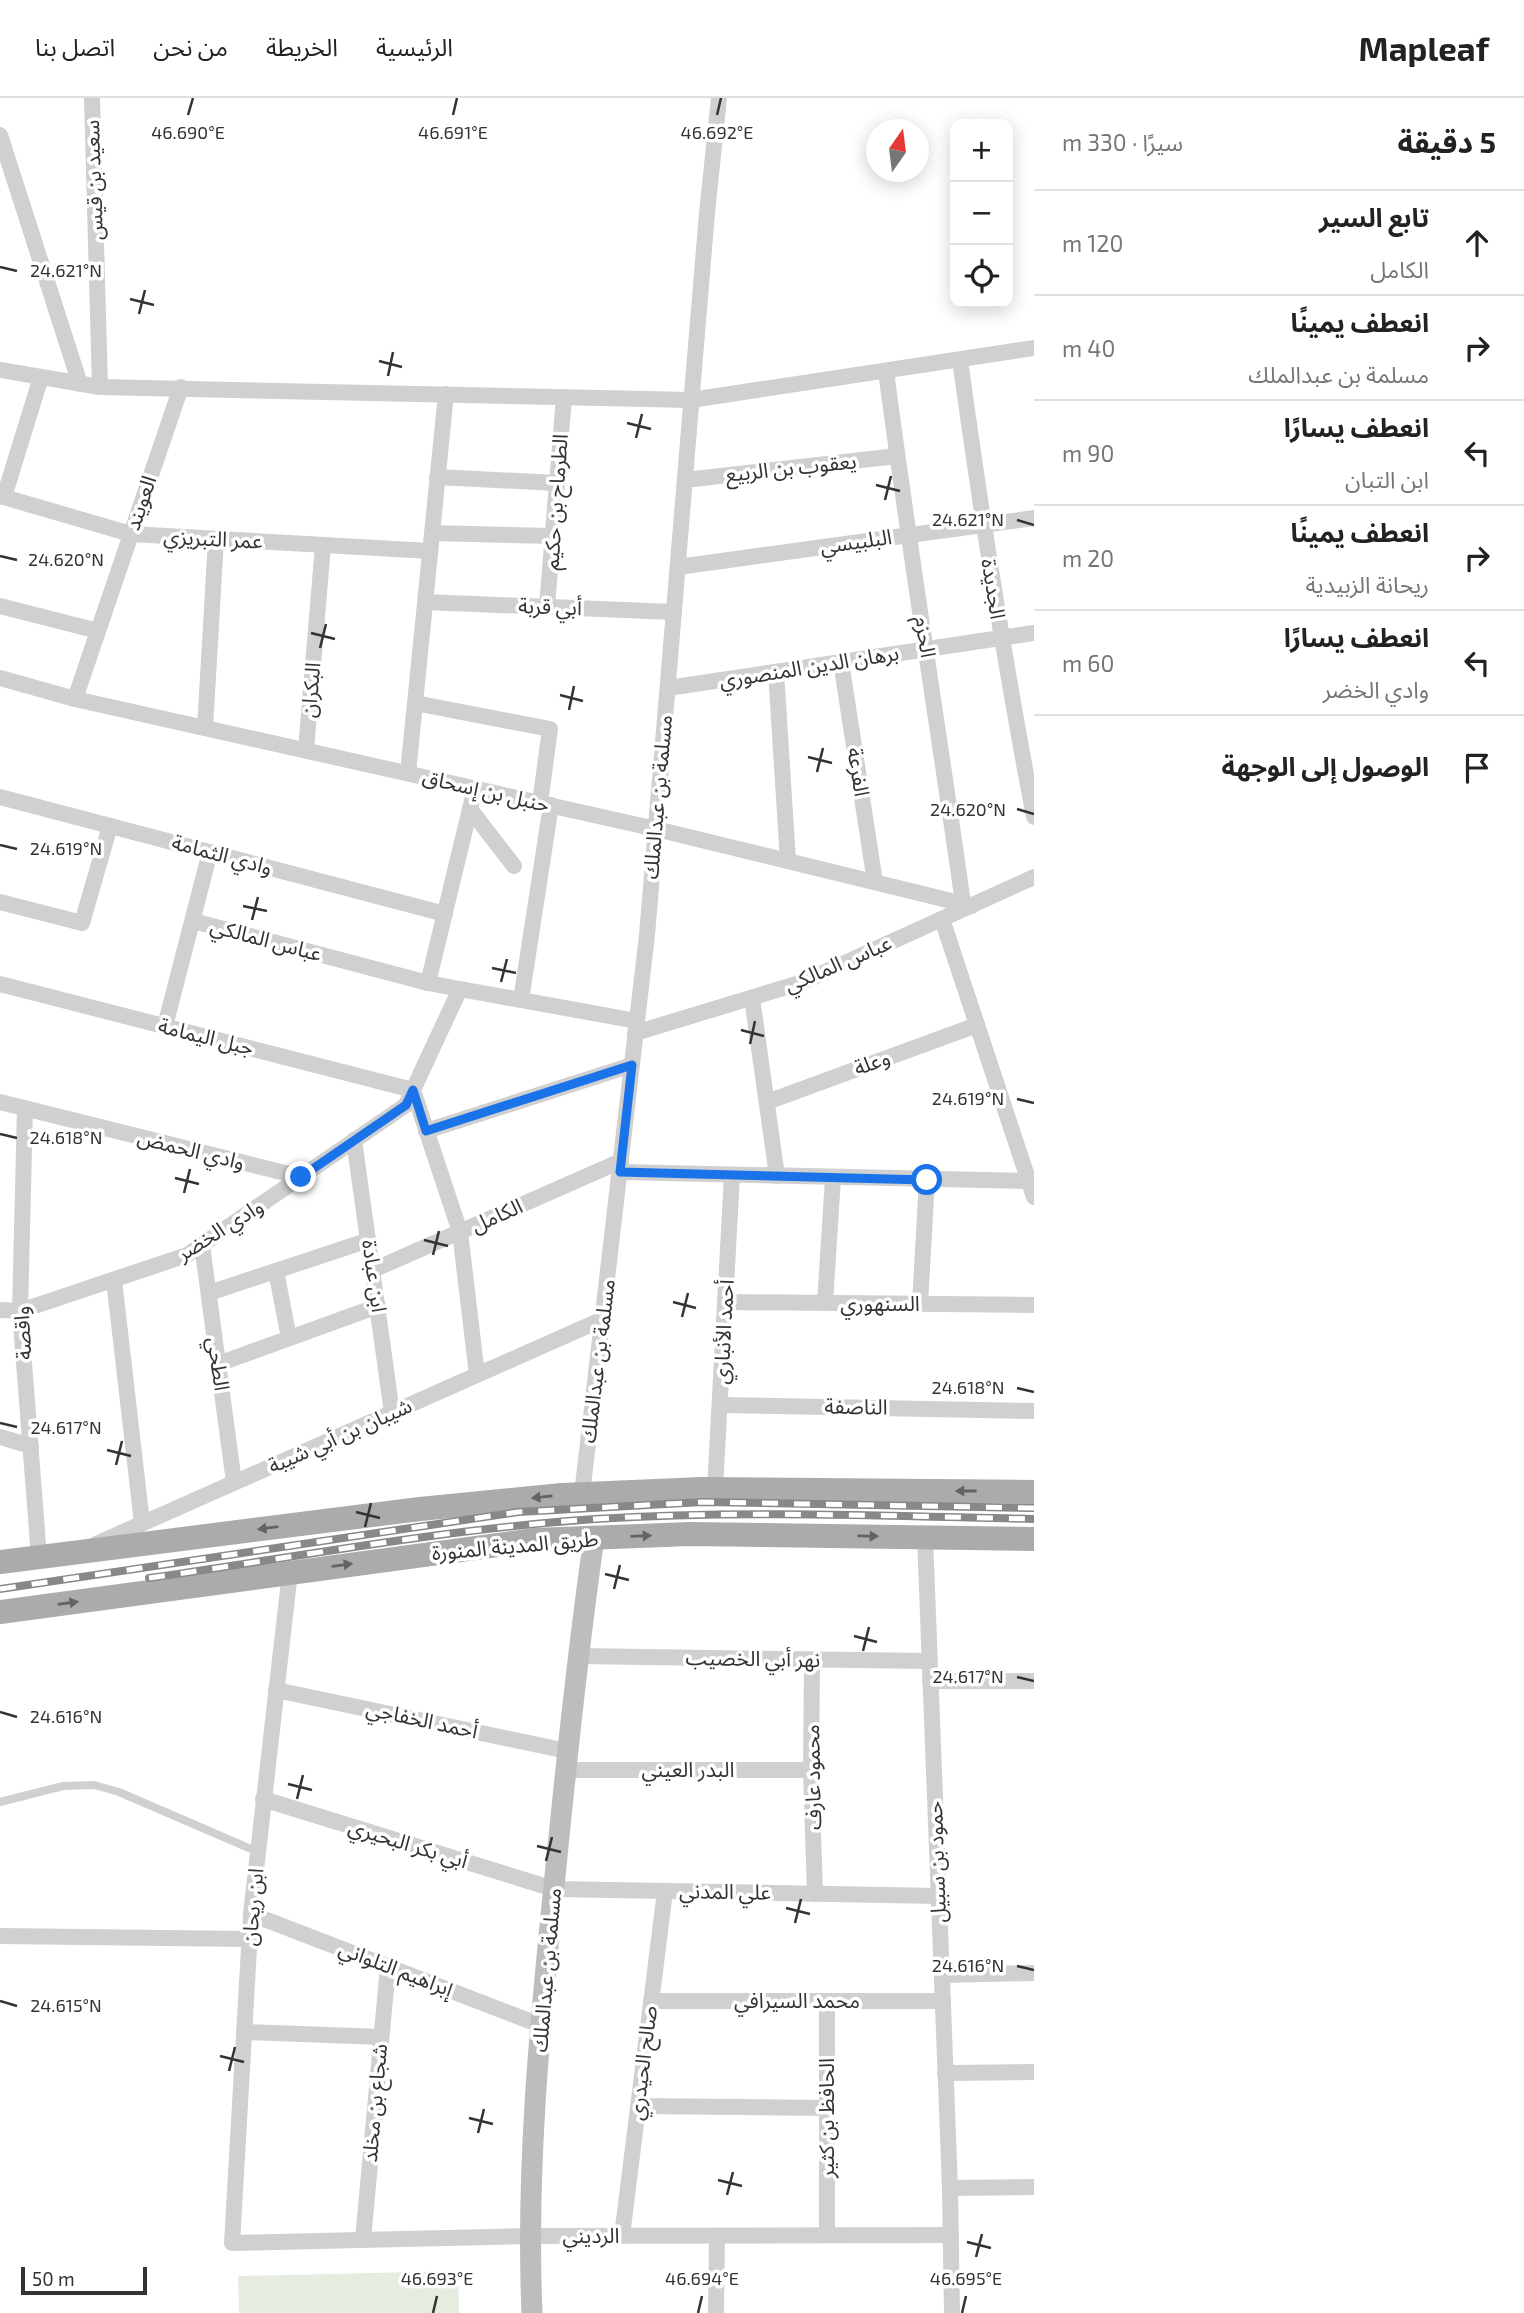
<!DOCTYPE html>
<html lang="ar">
<meta charset="utf-8">
<style>
:root{--surface:#fff;--page:#f6f6f6;--text:#222;--muted:#767676;--line:#e0e0e0}
body{margin:0;font-family:"Exo 2","Noto Sans Arabic",sans-serif;background:var(--page);color:var(--text);direction:rtl}
.controls{position:absolute;right:21px;top:21px;display:grid;overflow:hidden;border-radius:14px;box-shadow:0 4px 18px #0003}
.controls button{width:63px;height:63px;display:grid;place-items:center;padding:0;border:0;border-bottom:2px solid var(--line);background:var(--surface);color:var(--text);font:35px sans-serif}
.compass{position:absolute;left:866px;top:21px;width:63px;height:63px;border-radius:50%;background:var(--surface);box-shadow:0 4px 18px #0003;rotate:14deg}
.scale{position:absolute;left:21px;bottom:18px;width:126px;box-sizing:border-box;padding-left:7px;border:4px solid #333;border-top:0;font-size:19px;line-height:24px;white-space:nowrap;color:#333;-webkit-text-stroke:5px #fff;paint-order:stroke}
.stop{position:absolute;width:21px;height:21px;margin:-16px;border:5px solid #1a73e8;border-radius:50%;background:#fff}
.stop.end{background:#1a73e8;border-color:#fff;box-shadow:0 2px 7px #0008}
.list{margin:0;padding:0;list-style:none}
h2{display:flex;justify-content:space-between;align-items:center;height:91px;margin:0;padding:0 28px;font-size:30px}
h2 small{font-size:23px;font-weight:400;color:var(--muted)}
.list li{display:grid;grid-template-columns:46px 1fr auto;gap:21px;align-items:center;box-sizing:border-box;height:105px;padding:0 28px;border-top:2px solid var(--line)}
.list b{display:block;font-size:26px;white-space:nowrap}
.list p{margin:0;font-size:23px;white-space:nowrap;color:var(--muted)}
.list em{font-size:23px;font-style:normal;color:var(--muted)}
.icon{flex:none;width:38px;height:38px;fill:none;stroke:currentColor;stroke-width:2;stroke-linecap:round;stroke-linejoin:round}
.map{position:relative;flex:none;width:1034px;height:2215px;overflow:hidden;direction:ltr}
header{display:flex;align-items:center;gap:42px;box-sizing:border-box;height:98px;padding:0 35px;background:var(--surface);border-bottom:2px solid var(--line)}
header strong{font-size:33px}
nav{display:flex;gap:38px;margin-inline-start:auto;font-size:24px}
main{display:flex}
aside{flex:1;background:var(--surface)}
.map>svg:first-child{display:block}
</style>
<header>
<strong>Mapleaf</strong>
<nav><a>الرئيسية</a><a>الخريطة</a><a>من نحن</a><a>اتصل بنا</a></nav>
</header>
<main>
<aside>
<h2>5 دقيقة<small>سيرًا · 330 m</small></h2>
<ul class="list">
<li><svg class="icon" aria-label="ahead" viewBox="0 0 24 24"><path d="M12 20V5M6 11l6-6 6 6"/></svg><div><b>تابع السير</b><p>الكامل</p></div><em>120 m</em></li>
<li><svg class="icon" aria-label="right" viewBox="0 0 24 24"><path d="M7 20v-9h11M14 6l5 5-5 5"/></svg><div><b>انعطف يمينًا</b><p>مسلمة بن عبدالملك</p></div><em>40 m</em></li>
<li><svg class="icon" aria-label="left" viewBox="0 0 24 24"><path d="M17 20v-9H6M10 6l-5 5 5 5"/></svg><div><b>انعطف يسارًا</b><p>ابن التبان</p></div><em>90 m</em></li>
<li><svg class="icon" aria-label="right" viewBox="0 0 24 24"><path d="M7 20v-9h11M14 6l5 5-5 5"/></svg><div><b>انعطف يمينًا</b><p>ريحانة الزبيدية</p></div><em>20 m</em></li>
<li><svg class="icon" aria-label="left" viewBox="0 0 24 24"><path d="M17 20v-9H6M10 6l-5 5 5 5"/></svg><div><b>انعطف يسارًا</b><p>وادي الخضر</p></div><em>60 m</em></li>
<li><svg class="icon" aria-label="arrive" viewBox="0 0 24 24"><path d="M6 21V4h12l-3 4 3 4H6"/></svg><div><b>الوصول إلى الوجهة</b></div></li>
</ul>
</aside>
<div class="map">
<svg width="1034" height="2215" viewBox="0 0 1034 2215">
<rect width="100%" height="100%" fill="#fff"/>
<path fill="#e6ecdf" d="M458 2173 459 2215H239L238 2178Z"/>
<g fill="none" stroke-linecap="round" stroke-linejoin="round">
<path stroke="#d0d0d0" stroke-width="8" d="M0 1704 63 1688 94 1687 119 1694 258 1754"/>
<g stroke="#d0d0d0" stroke-width="16">
<path d="M92 0 100 289"/>
<path d="M0 37 80 286"/>
<path d="M960 262C981 415 1005 567 1034 719"/>
<path d="M0 272 100 289 691 302 1034 250"/>
<path d="M886 273C909 450 938 628 963 805"/>
<path d="M437 379 557 385"/>
<path d="M685 382 897 358"/>
<path d="M0 398 131 436 430 453"/>
<path d="M4 399 41 279"/>
<path d="M432 435 553 438"/>
<path d="M678 469 1034 420"/>
<path d="M425 504 674 514"/>
<path d="M0 508 98 533"/>
<path d="M547 509 564 299"/>
<path d="M841 564 875 784"/>
<path d="M776 574 788 763"/>
<path d="M0 580 75 601 656 731 972 808"/>
<path d="M668 590 1034 535"/>
<path d="M75 601 181 289"/>
<path d="M415 605 550 631 540 705"/>
<path d="M205 630 216 441"/>
<path d="M306 652 323 447"/>
<path d="M408 675 446 296"/>
<path d="M0 699 445 816"/>
<path d="M470 711 514 768"/>
<path d="M0 804 82 825 110 728"/>
<path d="M942 821 1034 1099"/>
<path d="M193 823 428 885 460 891"/>
<path d="M428 885 475 690"/>
<path d="M0 886 413 992 460 1134 477 1277"/>
<path d="M752 900 777 1078"/>
<path d="M521 902 551 707"/>
<path d="M165 928 210 754"/>
<path d="M635 935 803 884 1034 779"/>
<path d="M0 1004 301 1079"/>
<path d="M767 1004 977 927"/>
<path d="M25 1010 20 1213 39 1459"/>
<path d="M426 1033 632 967"/>
<path d="M354 1042 392 1315"/>
<path d="M620 1074 1029 1083 1034 1081"/>
<path d="M202 1147 234 1384"/>
<path d="M373 1172 621 1063"/>
<path d="M276 1173 289 1240"/>
<path d="M114 1182 142 1425"/>
<path d="M209 1195 369 1142"/>
<path d="M725 1204 1034 1207"/>
<path d="M825 1205 833 1080"/>
<path d="M920 1206 927 1082"/>
<path d="M0 1212 20 1213 187 1157 406 1007 460 891 637 923"/>
<path d="M218 1266 378 1208"/>
<path d="M720 1307 1034 1313"/>
<path d="M0 1339 31 1348"/>
<path d="M715 1391 732 1077"/>
<path d="M582 1396 647 837 707 115 719 0"/>
<path d="M925 1439 950 2090 952 2215"/>
<path d="M96 1446 603 1221"/>
<path d="M290 1474 251 1816 232 2145 529 2138 951 2137"/>
<path d="M577 1558 929 1563"/>
<path d="M812 1562 811 1672 815 1796"/>
<path d="M930 1583H1034"/>
<path d="M276 1592 567 1653"/>
<path d="M565 1672H811"/>
<path d="M263 1701 554 1791 939 1798"/>
<path d="M251 1816 540 1927"/>
<path d="M0 1838 250 1841"/>
<path d="M942 1877 1034 1875"/>
<path d="M651 1903H943"/>
<path d="M244 1934 381 1939"/>
<path d="M945 1975 1034 1974"/>
<path d="M638 2008 827 2010"/>
<path d="M950 2090 1034 2089"/>
<path d="M827 2137V1903"/>
<path d="M622 2138 665 1793"/>
<path d="M363 2142 388 1868"/>
<path d="M716 2215 717 2138"/>
</g>
<path stroke="#bdbdbd" stroke-width="21" d="M532 2215C526 2076 539 1936 553 1798 565 1678 577 1559 594 1440"/>
<g stroke="#ababab" stroke-width="24">
<path d="M0 1464 420 1411 562 1397 702 1391 1034 1394"/>
<path d="M0 1514 535 1442 690 1436 1034 1441"/>
</g>
<defs>
<g id="rail">
<path d="M149 1480C297 1459 445 1431 595 1421 741 1412 888 1418 1034 1421"/>
<path d="M0 1491 518 1414 703 1404 1034 1410"/>
</g>
</defs>
<use href="#rail" stroke="#888" stroke-width="8"/>
<use href="#rail" stroke="#fff" stroke-width="5" stroke-dasharray="16" stroke-linecap="butt"/>
</g>
<defs><path id="oneway-solid" d="M-6-.8H1V-3.2L6.5 0L1 3.2V.8H-6Z" transform="scale(1.75)"/></defs>
<g fill="#636363">
<use href="#oneway-solid" transform="translate(966 1393) rotate(-180)"/>
<use href="#oneway-solid" transform="translate(542 1399) rotate(174)"/>
<use href="#oneway-solid" transform="translate(268 1430) rotate(173)"/>
<use href="#oneway-solid" transform="translate(641 1438) rotate(-2)"/>
<use href="#oneway-solid" transform="translate(868 1438) rotate(1)"/>
<use href="#oneway-solid" transform="translate(342 1467) rotate(-7)"/>
<use href="#oneway-solid" transform="translate(68 1505) rotate(-8)"/>
</g>
<g fill="none" stroke-linecap="round" stroke-linejoin="round">
<path stroke="#1a73e8" stroke-width="9" d="M301 1079 406 1007 413 992 426 1033 632 967 620 1074 927 1082"/>
</g>
<path fill="none" stroke="#333" stroke-width="2.5" d="M188 17 193 0M453 17 457 0M717 17 721 0M0 169 17 173M130 201 154 207M139 216 145 192M379 263 402 269M388 278 393 254M627 325 651 331M636 340 642 316M876 387 900 393M885 402 891 378M1017 422 1034 427M0 458 17 462M311 535 335 541M320 550 326 526M560 597 583 603M569 612 574 588M808 659 832 665M817 674 823 650M1017 711 1034 716M0 747 17 751M243 808 267 813M252 822 258 799M492 870 516 875M501 884 507 861M741 932 764 938M750 946 755 923M1017 1001 1034 1005M0 1036 17 1040M175 1080 199 1086M184 1095 190 1071M424 1142 448 1148M433 1157 439 1133M673 1204 696 1210M682 1219 688 1195M1017 1290 1034 1294M0 1325 17 1329M107 1352 131 1358M116 1367 122 1343M356 1414 380 1420M365 1429 371 1405M605 1476 629 1482M614 1491 620 1467M854 1538 877 1544M863 1553 869 1529M1017 1579 1034 1583M0 1614 17 1619M288 1686 312 1692M297 1701 303 1677M537 1748 561 1754M546 1763 552 1739M786 1810 810 1816M795 1825 801 1801M1017 1868 1034 1872M0 1903 17 1908M220 1958 244 1964M229 1973 235 1949M469 2020 493 2026M478 2035 484 2011M718 2082 742 2088M727 2097 733 2074M967 2144 991 2150M976 2159 982 2136M433 2215 437 2198M698 2215 702 2198M962 2215 966 2198"/>
<g text-anchor="middle" stroke-width="7" stroke-linejoin="round" paint-order="stroke">
<g font-size="21" fill="#333" stroke="#fff">
<text transform="translate(94 82) rotate(-92)" y="7">سعيد بن قيس</text>
<text transform="translate(791 370) rotate(-6)" y="7">يعقوب بن الربيع</text>
<text transform="translate(556 404) rotate(-86)" y="7">الطرماح بن حكيم</text>
<text transform="translate(141 405) rotate(-71)" y="7">العويند</text>
<text transform="translate(213 441) rotate(3)" y="7">عمر التبريزي</text>
<text transform="translate(856 444) rotate(-8)" y="7">البلبيسي</text>
<text transform="translate(993 491) rotate(81)" y="7">الجديدة</text>
<text transform="translate(550 509) rotate(2)" y="7">أبي قربة</text>
<text transform="translate(925 539) rotate(81)" y="7">الحزم</text>
<text transform="translate(809 569) rotate(-9)" y="7">برهان الدين المنصوري</text>
<text transform="translate(311 592) rotate(-85)" y="7">البكران</text>
<text transform="translate(858 674) rotate(81)" y="7">الفرعة</text>
<text transform="translate(486 693) rotate(13)" y="7">حنبل بن إسحاق</text>
<text transform="translate(658 699) rotate(-85)" y="7">مسلمة بن عبدالملك</text>
<text transform="translate(222 757) rotate(15)" y="7">وادي الثمامة</text>
<text transform="translate(266 842) rotate(15)" y="7">عباس المالكي</text>
<text transform="translate(838 866) rotate(-23)" y="7">عباس المالكي</text>
<text transform="translate(206 939) rotate(14)" y="7">جبل اليمامة</text>
<text transform="translate(872 965) rotate(-20)" y="7">وعلة</text>
<text transform="translate(191 1052) rotate(14)" y="7">وادي الحمض</text>
<text transform="translate(497 1118) rotate(-24)" y="7">الكامل</text>
<text transform="translate(220 1132) rotate(-32)" y="7">وادي الخضر</text>
<text transform="translate(374 1178) rotate(82)" y="7">ابن عبادة</text>
<text x="880" y="1213">السنهوري</text>
<text transform="translate(724 1234) rotate(-87)" y="7">أحمد الأنباري</text>
<text transform="translate(23 1235) rotate(-93)" y="7">واقصة</text>
<text transform="translate(598 1263) rotate(-83)" y="7">مسلمة بن عبدالملك</text>
<text transform="translate(218 1266) rotate(82)" y="7">الطحي</text>
<text transform="translate(856 1309) rotate(1)" y="7">الناصفة</text>
<text transform="translate(340 1338) rotate(-24)" y="7">شيبان بن أبي شيبة</text>
<text transform="translate(515 1448) rotate(-5)" y="7">طريق المدينة المنورة</text>
<text transform="translate(753 1561) rotate(1)" y="7">نهر أبي الخصيب</text>
<text transform="translate(422 1622) rotate(12)" y="7">أحمد الخفاجي</text>
<text x="688" y="1679">البدر العيني</text>
<text transform="translate(813 1679) rotate(-91)" y="7">محمود عارف</text>
<text transform="translate(408 1746) rotate(17)" y="7">أبي بكر البحيري</text>
<text transform="translate(937 1764) rotate(-92)" y="7">حمود بن سبيل</text>
<text transform="translate(725 1794) rotate(1)" y="7">علي المدني</text>
<text transform="translate(253 1809) rotate(-85)" y="7">ابن ريحان</text>
<text transform="translate(396 1871) rotate(21)" y="7">إبراهيم التلواني</text>
<text transform="translate(547 1872) rotate(-85)" y="7">مسلمة بن عبدالملك</text>
<text x="797" y="1910">محمد السيرافي</text>
<text transform="translate(643 1965) rotate(-83)" y="7">صالح الحيدري</text>
<text transform="translate(375 2005) rotate(-85)" y="7">شجاع بن مخلد</text>
<text transform="translate(827 2020) rotate(-90)" y="7">الحافظ بن كثير</text>
<text x="591" y="2145">الرديني</text>
</g>
</g>
<g font-size="18" text-anchor="middle" fill="#333" stroke="#fff" stroke-width="7" stroke-linejoin="round" paint-order="stroke">
<text x="188" y="41">46.690°E</text>
<text x="453" y="41">46.691°E</text>
<text x="717" y="41">46.692°E</text>
<text x="66" y="179">24.621°N</text>
<text x="968" y="428">24.621°N</text>
<text x="66" y="468">24.620°N</text>
<text x="968" y="718">24.620°N</text>
<text x="66" y="757">24.619°N</text>
<text x="968" y="1007">24.619°N</text>
<text x="66" y="1046">24.618°N</text>
<text x="968" y="1296">24.618°N</text>
<text x="66" y="1336">24.617°N</text>
<text x="968" y="1585">24.617°N</text>
<text x="66" y="1625">24.616°N</text>
<text x="968" y="1874">24.616°N</text>
<text x="66" y="1914">24.615°N</text>
<text x="437" y="2187">46.693°E</text>
<text x="702" y="2187">46.694°E</text>
<text x="966" y="2187">46.695°E</text>
</g>
</svg>
<div class="controls">
<button>+</button>
<button>−</button>
<button><svg class="icon" aria-label="locate" viewBox="0 0 24 24"><circle cx="12" cy="12" r="6"/><path d="M12 2v4M12 18v4M2 12h4M18 12h4"/></svg></button>
</div>
<svg class="compass" viewBox="-18 -18 36 36"><path d="M0-13l5 13h-10z" fill="#e53935"/><path d="M0 13l5-13h-10z" fill="#767676"/></svg>
<div class="scale">50 m</div>
<div class="stop" style="left:927px;top:1082px"></div>
<div class="stop end" style="left:301px;top:1079px"></div>
</div>
</main>
